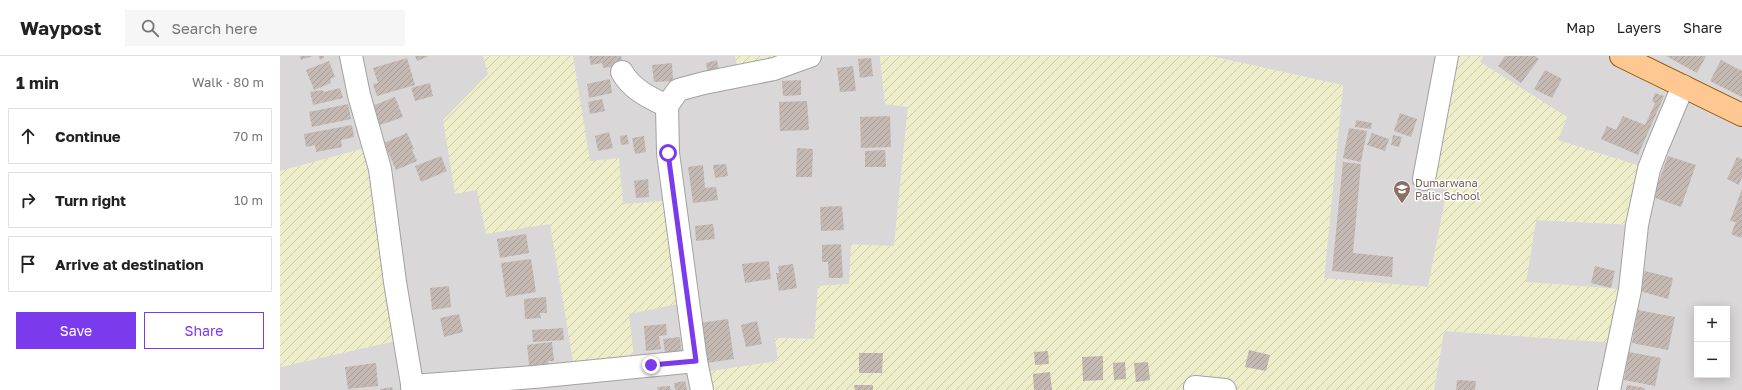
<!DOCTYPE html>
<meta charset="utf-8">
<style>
:root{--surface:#fff;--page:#f6f6f6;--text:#222;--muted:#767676;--line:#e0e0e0;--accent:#7c3aed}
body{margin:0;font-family:"Golos Text",sans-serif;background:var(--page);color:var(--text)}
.controls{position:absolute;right:12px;bottom:12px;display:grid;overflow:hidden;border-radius:0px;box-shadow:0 2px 10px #0003}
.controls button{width:36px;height:36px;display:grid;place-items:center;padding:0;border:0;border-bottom:1px solid var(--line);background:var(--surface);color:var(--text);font:20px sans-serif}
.stop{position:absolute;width:12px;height:12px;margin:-9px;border:3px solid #7c3aed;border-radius:50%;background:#fff}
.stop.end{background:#7c3aed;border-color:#fff;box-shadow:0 1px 4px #0008}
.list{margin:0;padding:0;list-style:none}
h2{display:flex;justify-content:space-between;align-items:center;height:52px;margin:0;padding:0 16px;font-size:17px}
h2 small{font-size:13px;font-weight:400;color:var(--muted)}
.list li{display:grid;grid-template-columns:26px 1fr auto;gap:12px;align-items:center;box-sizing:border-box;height:56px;margin:0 8px 8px;padding:0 8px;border:1px solid var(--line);border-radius:0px}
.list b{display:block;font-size:15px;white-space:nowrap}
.list em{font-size:13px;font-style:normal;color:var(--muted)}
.actions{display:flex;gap:8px;padding:12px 16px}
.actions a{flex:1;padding:9px 0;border:1px solid var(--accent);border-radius:0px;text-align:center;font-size:14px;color:var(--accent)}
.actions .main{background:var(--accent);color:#fff}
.icon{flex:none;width:22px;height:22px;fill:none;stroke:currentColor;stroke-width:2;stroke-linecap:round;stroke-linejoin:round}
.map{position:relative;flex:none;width:1462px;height:334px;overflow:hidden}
header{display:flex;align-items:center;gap:24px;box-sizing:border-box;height:56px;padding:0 20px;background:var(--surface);border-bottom:1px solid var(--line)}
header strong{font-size:19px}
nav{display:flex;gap:22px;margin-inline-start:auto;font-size:14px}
.search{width:280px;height:36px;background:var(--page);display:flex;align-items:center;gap:10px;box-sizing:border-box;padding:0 14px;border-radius:0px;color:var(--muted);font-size:15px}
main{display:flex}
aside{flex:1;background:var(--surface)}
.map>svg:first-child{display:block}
</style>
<header>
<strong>Waypost</strong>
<div class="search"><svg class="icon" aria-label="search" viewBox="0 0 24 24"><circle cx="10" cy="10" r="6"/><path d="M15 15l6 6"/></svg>Search here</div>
<nav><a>Map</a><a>Layers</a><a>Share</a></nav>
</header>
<main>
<aside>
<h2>1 min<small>Walk · 80 m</small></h2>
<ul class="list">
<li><svg class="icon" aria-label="ahead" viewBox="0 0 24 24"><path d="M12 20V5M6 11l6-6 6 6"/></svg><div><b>Continue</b></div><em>70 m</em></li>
<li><svg class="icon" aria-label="right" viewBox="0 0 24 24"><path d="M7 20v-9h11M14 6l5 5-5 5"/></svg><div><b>Turn right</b></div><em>10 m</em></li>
<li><svg class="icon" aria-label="arrive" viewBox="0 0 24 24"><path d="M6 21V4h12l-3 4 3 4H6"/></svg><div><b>Arrive at destination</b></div></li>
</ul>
<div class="actions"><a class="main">Save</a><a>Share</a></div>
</aside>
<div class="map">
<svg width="1462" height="334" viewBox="0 0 1462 334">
<defs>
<pattern id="farmland-furrows" width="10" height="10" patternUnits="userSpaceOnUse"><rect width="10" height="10" fill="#ededc9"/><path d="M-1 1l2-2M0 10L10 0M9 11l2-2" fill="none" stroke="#cbcbac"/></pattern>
<pattern id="building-hatch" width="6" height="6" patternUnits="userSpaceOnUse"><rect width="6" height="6" fill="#c5b9b3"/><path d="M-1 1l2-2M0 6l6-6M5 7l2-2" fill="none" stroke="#a99e99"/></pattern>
</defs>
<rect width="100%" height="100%" fill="#ede7df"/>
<g fill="#d9d7d8" fill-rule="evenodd">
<path d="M0 0H600L605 48 628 51 614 190 569 228 538 230 535 283 495 282 498 305 419 317 422 334H0V311L124 283 93 90 0 115Z"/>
<path d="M931 0H1167L1145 123 1168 129 1148 231 1044 223 1063 30Z"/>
<path d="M1203 0H1462V334H1154L1164 275 1339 287 1350 234 1246 226 1256 164 1357 169 1369 113 1277 84 1287 61 1200 6ZM1417 253H1447V319H1417Z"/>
</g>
<g fill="url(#farmland-furrows)">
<path d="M203 0H293L310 105 339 102 343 148 394 144 408 246 349 258 355 311 295 317 270 168 206 178 197 134 175 138 163 64 208 18Z"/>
<path d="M455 0H530L459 20Z"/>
<path d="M600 0H931L1063 29 1044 222 1148 231 1168 129 1144 123 1167 0H1203L1200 6 1287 61 1278 84 1369 113 1357 169 1256 164 1246 226 1350 234 1339 287 1164 275 1154 334H422L418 317 498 305 495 282 534 283 538 230 569 228 571 188 614 190 628 51 605 48Z"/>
<path d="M93 90 124 283 0 311V115Z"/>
</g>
<g fill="url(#building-hatch)">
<path d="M20 0H33L21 4Z"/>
<path d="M39 0H44V2L40 4Z"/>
<path d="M135 0H149L137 5Z"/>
<path d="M309 0H341L342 4 335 6 336 10 323 12 322 7 311 9Z"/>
<path d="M1225 0H1255L1259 3 1241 27 1218 10Z"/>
<path d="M1386 0H1426L1417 17Z"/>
<path d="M127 2 135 29 97 40 93 28 98 27 93 12Z"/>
<path d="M591 2 593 20 580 22 578 3Z"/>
<path d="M437 4 439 16 428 18 426 7Z"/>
<path d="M1441 4 1462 15V41L1430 25Z"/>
<path d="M49 5 55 21 50 23 51 27 34 34 26 14Z"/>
<path d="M392 7 393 25 374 26 372 9Z"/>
<path d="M573 10 576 35 560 36 557 12Z"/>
<path d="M1265 14 1282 23 1272 42 1254 33Z"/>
<path d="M330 23 332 37 309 42 307 28Z"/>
<path d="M521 24V39L503 40 502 25Z"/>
<path d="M150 27 153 40 135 45 131 32Z"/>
<path d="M60 32 63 42 33 49 30 36 42 34 44 36Z"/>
<path d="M1375 37 1384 40 1358 99 1321 83 1327 70 1336 74 1343 60 1365 69 1375 47 1372 45Z"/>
<path d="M115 41 123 61 100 69 92 50Z"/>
<path d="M322 43 325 55 310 58 308 46Z"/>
<path d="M527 45 529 74 500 75 499 46Z"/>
<path d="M68 48 71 63 32 71 29 56Z"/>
<path d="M1120 57 1137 63 1131 81 1114 75Z"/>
<path d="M610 60 611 91 581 92 580 61Z"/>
<path d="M1076 64 1092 67 1091 73 1075 71Z"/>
<path d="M72 69 74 81 61 84 62 91 36 96 35 89 26 91 24 78Z"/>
<path d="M1069 72 1087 75 1081 106 1063 102Z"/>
<path d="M329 76 333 92 318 95 315 80Z"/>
<path d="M127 77 134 93 132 94 137 105 116 114 104 87Z"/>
<path d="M1092 77 1109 83 1105 95 1087 89Z"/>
<path d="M347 79 349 88 341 89 340 80Z"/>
<path d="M1113 79 1122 81 1119 91 1111 89Z"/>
<path d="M364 80 366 96 355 98 352 82Z"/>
<path d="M517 92 533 93 532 121H516Z"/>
<path d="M605 94 606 111H585V95Z"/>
<path d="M161 100 167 115 141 126 135 110Z"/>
<path d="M1388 100 1416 109 1401 151 1373 141Z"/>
<path d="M1457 101 1462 103V121L1459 129 1447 123Z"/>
<path d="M1063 106 1081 108 1073 197 1113 201 1112 221 1052 215Z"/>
<path d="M446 108 448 120 435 122 433 109Z"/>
<path d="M423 109 425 132 436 131 438 144 413 147 408 111Z"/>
<path d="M368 123 369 141 356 142 354 125Z"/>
<path d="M1462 133V180L1461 182 1451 178 1456 166 1450 165Z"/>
<path d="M562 150 564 174 541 175 540 151Z"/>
<path d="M433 168 435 183 416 185 415 170Z"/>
<path d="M246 178 249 197 220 202 217 183Z"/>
<path d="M561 188 563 222H549L548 206H542V189Z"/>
<path d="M251 203 256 236 226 241 221 207Z"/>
<path d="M489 205 491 223 465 227 462 208Z"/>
<path d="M513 208 517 232 499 235 496 217H499L498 210Z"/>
<path d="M1315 210 1335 215 1331 232 1311 227Z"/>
<path d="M1365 215 1393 222 1388 243 1360 235Z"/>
<path d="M169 230 171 251 152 254 150 232Z"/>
<path d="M266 241 267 257H260L261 262 245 263 244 243Z"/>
<path d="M1358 254 1395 261 1388 294 1352 287Z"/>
<path d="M179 258 183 276 164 281 160 262Z"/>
<path d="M448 263 454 303 426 307 420 267Z"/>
<path d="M477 265 482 288 466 291 461 269Z"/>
<path d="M386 268 387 279 379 280 381 293 366 295 364 270Z"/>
<path d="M283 272 284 284 253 286 252 274Z"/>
<path d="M400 281 402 301 386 303 383 283Z"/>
<path d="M272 286 274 305H268L269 315 250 317 247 289Z"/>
<path d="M969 294 990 299 986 315 965 311Z"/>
<path d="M768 295 769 308 755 309 754 296Z"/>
<path d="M1349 296 1381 302 1375 330 1344 324Z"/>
<path d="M579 297H603L602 317H579Z"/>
<path d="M823 300V324L803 325 802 301Z"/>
<path d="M845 306 846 323 834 324 833 307Z"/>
<path d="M868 306 870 324 856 326 854 307Z"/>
<path d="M96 307 98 330 68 333 65 311Z"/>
<path d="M770 316 772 334H754L753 318Z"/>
<path d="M1177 324 1196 325 1195 334H1176Z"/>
<path d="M405 325 407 334H395L394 327Z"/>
<path d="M574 329H593V334H575Z"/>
<path d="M1347 329 1365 332 1364 334H1346Z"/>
<path d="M390 330 391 334H378L377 331Z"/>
<path d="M112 331 113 334H100V333Z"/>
</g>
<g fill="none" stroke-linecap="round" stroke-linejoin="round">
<defs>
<g id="minor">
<path d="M71 0 79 39 100 113 115 226 133 334"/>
<path d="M342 16C351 33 370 42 387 50"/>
<path d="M1144 123 1167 0"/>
<path d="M132 330 254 321 416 305"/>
<path d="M915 331 945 334"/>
<path d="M422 334 416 305 388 97 387 50 398 34 424 27 494 13 530 0"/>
<path d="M1329 334 1350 234 1357 169 1369 113 1377 92 1403 30"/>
</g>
<path id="major" d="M1341 0 1462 59"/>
</defs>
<use href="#minor" stroke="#a2a2a2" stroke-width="24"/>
<use href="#major" stroke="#915600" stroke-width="24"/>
<use href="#minor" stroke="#fff" stroke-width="22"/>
<use href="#major" stroke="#ffc892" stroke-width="22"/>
</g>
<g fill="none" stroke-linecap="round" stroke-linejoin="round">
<path stroke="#7c3aed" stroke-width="5" d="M371 309 416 305 388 97"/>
</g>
<defs>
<symbol id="school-pin" viewBox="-11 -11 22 30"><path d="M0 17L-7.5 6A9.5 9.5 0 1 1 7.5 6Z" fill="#8d6e63" stroke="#fff"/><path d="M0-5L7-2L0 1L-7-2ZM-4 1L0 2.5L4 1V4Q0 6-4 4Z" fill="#fff"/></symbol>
</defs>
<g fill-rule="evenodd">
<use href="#school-pin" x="1112" y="123" width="20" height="27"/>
</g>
<g text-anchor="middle" stroke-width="3" stroke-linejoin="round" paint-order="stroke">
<g font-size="11" fill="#785e54" stroke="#fff" text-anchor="start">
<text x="1135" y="131">Dumarwana<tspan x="1135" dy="13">Palic School</tspan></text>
</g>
</g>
</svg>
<div class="controls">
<button>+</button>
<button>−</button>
</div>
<div class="stop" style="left:388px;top:97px"></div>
<div class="stop end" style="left:371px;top:309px"></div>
</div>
</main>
